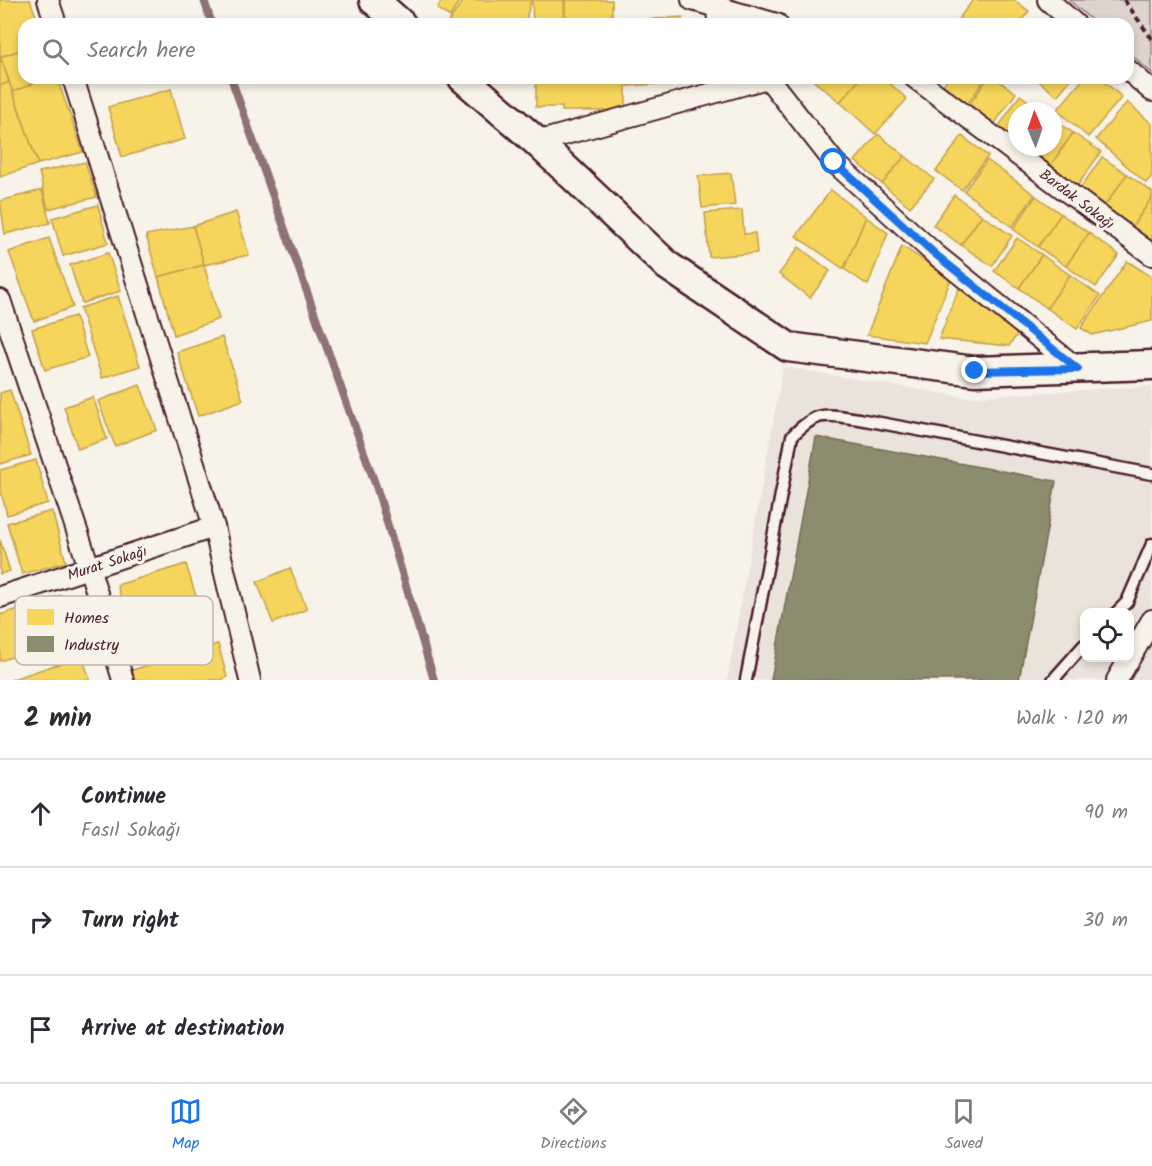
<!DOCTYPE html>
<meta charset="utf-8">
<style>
:root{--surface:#fff;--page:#f2f2f3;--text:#2b2b33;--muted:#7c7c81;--line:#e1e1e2;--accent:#1a73e8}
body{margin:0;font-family:Kalam,sans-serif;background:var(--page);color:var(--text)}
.controls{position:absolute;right:18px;bottom:18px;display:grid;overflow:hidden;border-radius:12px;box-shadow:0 3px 9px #0003}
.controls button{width:54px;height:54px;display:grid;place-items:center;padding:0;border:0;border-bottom:2px solid var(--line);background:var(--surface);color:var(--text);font:30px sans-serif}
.compass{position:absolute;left:1008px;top:102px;width:54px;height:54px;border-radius:50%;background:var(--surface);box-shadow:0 3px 9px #0003;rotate:358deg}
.stop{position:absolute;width:18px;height:18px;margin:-14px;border:4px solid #1a73e8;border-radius:50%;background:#fff}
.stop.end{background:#1a73e8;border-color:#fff;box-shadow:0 2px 6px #0008}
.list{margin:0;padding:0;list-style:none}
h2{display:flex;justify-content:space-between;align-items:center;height:78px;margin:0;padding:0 24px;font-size:26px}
h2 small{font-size:20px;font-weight:400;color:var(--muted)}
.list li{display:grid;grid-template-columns:39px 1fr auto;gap:18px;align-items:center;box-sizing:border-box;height:108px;padding:0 24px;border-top:2px solid var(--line)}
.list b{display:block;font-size:22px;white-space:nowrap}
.list p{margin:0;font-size:20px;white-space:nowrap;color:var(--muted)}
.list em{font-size:20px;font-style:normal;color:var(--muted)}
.icon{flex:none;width:33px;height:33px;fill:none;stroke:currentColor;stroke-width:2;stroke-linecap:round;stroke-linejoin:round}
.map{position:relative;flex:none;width:1152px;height:680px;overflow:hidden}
.search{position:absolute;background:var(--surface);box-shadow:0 3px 9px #0003;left:18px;right:18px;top:18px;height:66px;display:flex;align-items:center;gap:15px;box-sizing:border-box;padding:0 21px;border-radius:18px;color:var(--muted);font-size:22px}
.sheet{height:402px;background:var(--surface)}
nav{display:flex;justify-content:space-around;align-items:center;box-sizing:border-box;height:84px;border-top:2px solid var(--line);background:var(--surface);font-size:16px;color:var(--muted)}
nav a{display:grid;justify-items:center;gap:3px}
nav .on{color:var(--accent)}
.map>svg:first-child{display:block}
</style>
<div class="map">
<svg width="1152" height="680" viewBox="0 0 1152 680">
<rect width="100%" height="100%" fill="#f7f3e8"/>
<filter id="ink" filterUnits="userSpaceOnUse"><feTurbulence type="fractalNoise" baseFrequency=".0167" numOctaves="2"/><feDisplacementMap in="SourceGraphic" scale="12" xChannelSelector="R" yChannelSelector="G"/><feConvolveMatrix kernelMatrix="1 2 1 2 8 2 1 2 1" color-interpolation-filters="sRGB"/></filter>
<g filter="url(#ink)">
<path fill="#eae3da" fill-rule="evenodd" d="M783 367 964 397 1152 386V680H727ZM1084 612H1130V658H1084Z"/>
<path fill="#ded4cc" stroke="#947a7c" stroke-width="1.5" d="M1069 0H1152V73L1128 52V24H1096Z"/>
<g fill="#f6d55c" stroke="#c29e4d" stroke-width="1.5">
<path d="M0 0H30L39 24H24V49L0 57Z"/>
<path d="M442 0H441H460L450 17 437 9Z"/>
<path d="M464 0H531L525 24H447Z"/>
<path d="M532 0H564V24H533Z"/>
<rect x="565" y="0" width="47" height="24"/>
<path d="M973 0H1014L1029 11 1019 24H959L956 22Z"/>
<path d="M682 17V24H624V21Z"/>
<path d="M24 49V78H46L13 92 0 57Z"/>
<path d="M0 56 9 82 0 86Z"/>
<path d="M46 78H57L83 152 38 164 13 92Z"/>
<path d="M627 78H686V82L628 86Z"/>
<path d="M816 78H861L840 102 814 81Z"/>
<path d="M861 78H884L907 99 875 134 840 102Z"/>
<path d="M948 78H986L966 106 941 88Z"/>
<path d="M988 78H995L1016 93 993 126 967 108Z"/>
<path d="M1035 78H1072L1057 96Z"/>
<path d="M1084 78H1100L1122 97 1088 137 1057 110Z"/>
<path d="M536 80H626V111H562V107H536Z"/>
<path d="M9 82 38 164 0 177V86Z"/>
<path d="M171 89 185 139 122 157 108 107Z"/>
<path d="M1020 95 1043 111H1017V142L997 129Z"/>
<path d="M1127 102 1152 124V176L1146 183 1096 139Z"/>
<path d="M1053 119 1073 133 1050 166 1025 148 1053 147Z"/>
<path d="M1073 133 1101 152 1078 185 1050 166Z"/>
<path d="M878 134 905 156 882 184 855 161Z"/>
<path d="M962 136 988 156 962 190 936 171Z"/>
<path d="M905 156 934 179 910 207 882 184Z"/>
<path d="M1102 157 1127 174 1104 207 1079 190Z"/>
<path d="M987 160 1035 195 1012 227 964 191Z"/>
<path d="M85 162 97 197 48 209 39 172Z"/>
<path d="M731 173 735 205 702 208 698 176Z"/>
<path d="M1127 174 1152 192V198L1132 227 1104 207Z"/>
<path d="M42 190 50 223 5 234 0 201Z"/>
<path d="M831 190 866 217 844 269 796 236Z"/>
<path d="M954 195 982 215 961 245 933 225Z"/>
<path d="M1036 196 1061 214 1038 247 1013 229Z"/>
<path d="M1152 198V241L1132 227Z"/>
<path d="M98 205 108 243 63 256 52 218Z"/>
<path d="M742 210 744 234 755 233 757 253 709 257 705 213Z"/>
<path d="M236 212 249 255 204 265 193 226Z"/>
<path d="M1061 214 1089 233 1066 266 1038 247Z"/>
<path d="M982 215 1012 236 992 266 961 245Z"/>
<path d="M866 217 888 233 868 285 844 269Z"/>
<path d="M193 226 204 265 158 277 146 235Z"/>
<path d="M1089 233 1119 255 1096 287 1066 266Z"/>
<path d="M49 238 73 307 34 321 9 252Z"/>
<path d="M1017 238 1042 255 1019 288 994 271Z"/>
<path d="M902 246 951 279 925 343 867 335Z"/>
<path d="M799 247 830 271 810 298 779 274Z"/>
<path d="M108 253 121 291 82 303 70 265Z"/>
<path d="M1042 255 1070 275 1047 308 1019 288Z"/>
<path d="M1127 261 1152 277V321L1092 335 1081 328Z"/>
<path d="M204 265 219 319 174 335 158 277Z"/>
<path d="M1070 275 1100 296 1077 329 1047 308Z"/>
<path d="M961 283 1021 329 1009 346 939 339Z"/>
<path d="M118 296 140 366 102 378 80 308Z"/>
<path d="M75 316 88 357 45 370 32 329Z"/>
<path d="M222 337 243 400 198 416 177 352Z"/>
<path d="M140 385 157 430 115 446 98 401Z"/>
<path d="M10 390 31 455 0 464V393Z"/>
<path d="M93 397 107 439 78 449 64 407Z"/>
<path d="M36 460 48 503 7 515 0 488V470Z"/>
<path d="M52 511 66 562 22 574 7 523Z"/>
<path d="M0 540 10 571 0 574Z"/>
<path d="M186 564 202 616 133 637 117 585Z"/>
<path d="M290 568 307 609 273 623 257 582Z"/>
<path d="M61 595 74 636 0 661V615Z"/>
<path d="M218 644 227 677 221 680H133L129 671Z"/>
<path d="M82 656 90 680H10Z"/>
</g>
<path fill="#8c8c6e" stroke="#786b5a" stroke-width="1.5" d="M816 437 1056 481 1019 680H771Z"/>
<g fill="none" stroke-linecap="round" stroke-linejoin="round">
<g stroke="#8e7275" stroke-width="8">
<path d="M204 0 212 24"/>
<path d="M231 78 377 489 434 680"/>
</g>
<defs>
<g id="lane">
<path d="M1117 612 1127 602 1152 544"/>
<path d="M746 680 792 436C819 409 825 415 859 419L1152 474"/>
<path d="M1053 680 1084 645"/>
</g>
<g id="street">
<path d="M48 0 56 24"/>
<path d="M692 0 777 24"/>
<path d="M717 0 718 24"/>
<path d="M1048 0 1075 24"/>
<path d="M1128 70 1152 91"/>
<path d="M73 78 214 527 250 680"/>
<path d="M768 78 834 162 935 254 1078 369"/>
<path d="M915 78 1152 255"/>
<path d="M537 142 767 78"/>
<path d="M0 300 90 570 123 680"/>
<path d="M0 597 214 527"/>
<path d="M1117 680 1152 620"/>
</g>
<g id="secondary">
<path d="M374 0 401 24"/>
<path d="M463 78 537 142 668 266 788 347 975 371 1152 365"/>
</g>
</defs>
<use href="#lane" stroke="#4a1f2b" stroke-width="15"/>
<use href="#street" stroke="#4a1f2b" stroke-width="24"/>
<use href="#secondary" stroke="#4a1f2b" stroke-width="33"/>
<path stroke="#4a1f2b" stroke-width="4" stroke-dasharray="6 4.5" stroke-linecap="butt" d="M1124 0 1152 39"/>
<use href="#lane" stroke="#f7f3e8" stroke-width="10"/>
<use href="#street" stroke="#f7f3e8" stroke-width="20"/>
<use href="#secondary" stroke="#f7f3e8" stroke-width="28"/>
</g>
</g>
<g fill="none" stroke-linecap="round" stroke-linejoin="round" filter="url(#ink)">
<path stroke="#1a73e8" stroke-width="8" d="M834 162 935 254 1078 369 975 371"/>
</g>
<g text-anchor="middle" stroke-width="6" stroke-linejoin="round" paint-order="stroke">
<g font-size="15" fill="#4a1f2b" stroke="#f7f3e8">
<text transform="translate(1077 199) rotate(37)" y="5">Bardak Sokağı</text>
<text transform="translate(107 563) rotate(-18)" y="5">Murat Sokağı</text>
</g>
</g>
<rect x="15" y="596" width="198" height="69" rx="9" fill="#f7f3e8" stroke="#c3b3af" stroke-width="1.5"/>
<rect x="27" y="609" width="27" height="16" fill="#f6d55c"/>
<rect x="27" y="636" width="27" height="16" fill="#8c8c6e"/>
<g font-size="16" fill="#4a1f2b">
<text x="64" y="623">Homes</text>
<text x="64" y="650">Industry</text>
</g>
</svg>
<div class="controls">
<button><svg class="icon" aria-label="locate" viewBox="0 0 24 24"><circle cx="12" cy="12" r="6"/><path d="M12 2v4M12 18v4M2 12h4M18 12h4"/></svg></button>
</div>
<svg class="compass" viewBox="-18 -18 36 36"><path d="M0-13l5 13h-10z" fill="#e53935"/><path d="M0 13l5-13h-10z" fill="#7c7c81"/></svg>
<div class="stop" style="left:834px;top:162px"></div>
<div class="stop end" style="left:975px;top:371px"></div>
<div class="search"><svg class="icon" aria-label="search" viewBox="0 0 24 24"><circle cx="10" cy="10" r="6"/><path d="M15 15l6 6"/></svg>Search here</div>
</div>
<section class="sheet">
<h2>2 min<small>Walk · 120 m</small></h2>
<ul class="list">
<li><svg class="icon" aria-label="ahead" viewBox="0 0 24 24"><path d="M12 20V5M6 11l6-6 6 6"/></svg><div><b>Continue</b><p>Fasıl Sokağı</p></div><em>90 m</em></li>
<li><svg class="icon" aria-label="right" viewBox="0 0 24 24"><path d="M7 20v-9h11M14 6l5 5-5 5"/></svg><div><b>Turn right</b></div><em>30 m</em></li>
<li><svg class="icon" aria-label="arrive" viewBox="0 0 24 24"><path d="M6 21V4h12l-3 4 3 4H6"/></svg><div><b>Arrive at destination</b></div></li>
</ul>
</section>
<nav>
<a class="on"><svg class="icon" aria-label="map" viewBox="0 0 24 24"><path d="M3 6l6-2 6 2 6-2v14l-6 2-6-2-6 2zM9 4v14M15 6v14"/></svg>Map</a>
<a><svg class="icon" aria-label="directions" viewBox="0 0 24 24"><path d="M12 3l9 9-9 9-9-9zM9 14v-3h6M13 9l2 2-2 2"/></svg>Directions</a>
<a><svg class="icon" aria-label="saved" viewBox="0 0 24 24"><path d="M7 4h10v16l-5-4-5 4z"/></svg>Saved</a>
</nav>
